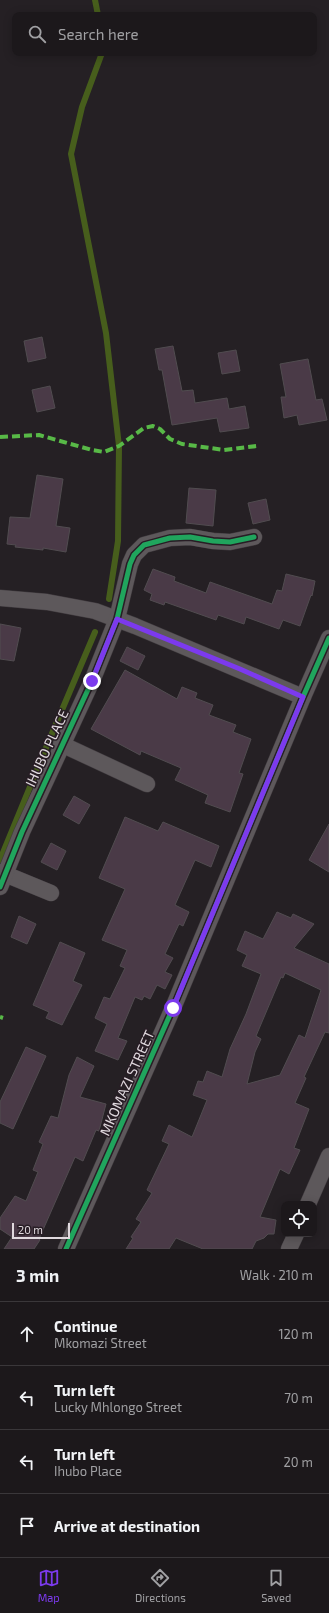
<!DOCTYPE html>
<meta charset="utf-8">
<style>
:root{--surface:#1c181b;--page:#252124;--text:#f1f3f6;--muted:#a0a0a3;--line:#3a373a;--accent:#7c3aed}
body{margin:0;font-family:"Exo 2",sans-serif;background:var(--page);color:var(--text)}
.controls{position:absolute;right:12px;bottom:12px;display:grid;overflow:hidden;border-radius:8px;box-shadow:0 2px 10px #0003}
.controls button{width:36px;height:36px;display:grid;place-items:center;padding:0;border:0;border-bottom:1px solid var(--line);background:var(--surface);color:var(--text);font:20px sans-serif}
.scale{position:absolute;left:12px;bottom:10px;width:58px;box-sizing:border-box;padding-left:4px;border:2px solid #e0d9de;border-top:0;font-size:11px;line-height:14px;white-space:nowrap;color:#e0d9de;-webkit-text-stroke:3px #281d25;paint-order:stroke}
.stop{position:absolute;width:12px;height:12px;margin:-9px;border:3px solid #7c3aed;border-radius:50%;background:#fff}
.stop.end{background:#7c3aed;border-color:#fff;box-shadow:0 1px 4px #0008}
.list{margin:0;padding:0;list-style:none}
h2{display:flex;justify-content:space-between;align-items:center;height:52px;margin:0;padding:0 16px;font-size:17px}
h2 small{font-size:13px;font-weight:400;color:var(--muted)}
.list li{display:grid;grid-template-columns:26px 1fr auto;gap:12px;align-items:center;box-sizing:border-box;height:64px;padding:0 16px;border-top:1px solid var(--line)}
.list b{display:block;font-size:15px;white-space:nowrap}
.list p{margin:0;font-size:13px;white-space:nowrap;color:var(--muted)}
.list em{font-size:13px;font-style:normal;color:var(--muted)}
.icon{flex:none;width:22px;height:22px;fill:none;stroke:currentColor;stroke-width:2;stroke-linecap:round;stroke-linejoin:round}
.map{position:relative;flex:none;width:329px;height:1249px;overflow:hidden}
.search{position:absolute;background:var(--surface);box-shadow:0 2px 10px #0003;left:12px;right:12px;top:12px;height:44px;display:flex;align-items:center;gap:10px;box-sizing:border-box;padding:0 14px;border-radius:8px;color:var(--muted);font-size:15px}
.sheet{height:308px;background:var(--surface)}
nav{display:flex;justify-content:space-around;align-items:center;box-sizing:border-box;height:56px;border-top:1px solid var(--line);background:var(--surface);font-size:11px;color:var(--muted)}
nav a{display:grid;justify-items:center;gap:2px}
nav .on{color:var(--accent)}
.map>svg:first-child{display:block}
</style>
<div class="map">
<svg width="329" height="1249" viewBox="0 0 329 1249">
<rect width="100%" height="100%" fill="#252024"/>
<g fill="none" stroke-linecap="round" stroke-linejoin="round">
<g stroke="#475e1c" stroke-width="6">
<path d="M95 0 98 15"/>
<path d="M102 53 82 107 71 154 106 333 119 446 118 541 109 599"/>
<path d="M0 860 48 743 95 632"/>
</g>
</g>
<g fill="#4a3a47" stroke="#514c50" fill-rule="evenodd">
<path d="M42 337 46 358 28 362 24 341Z"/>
<path d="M173 346 182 391 193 390 195 403 227 398 229 409 245 406 249 428 220 432 217 418 172 425 162 370H159L155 349Z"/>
<path d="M236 350 240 371 222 374 218 353Z"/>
<path d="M308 359 316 400 322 399 327 420 299 425 297 415 284 418 281 397H286L280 364Z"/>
<path d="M50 386 55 408 37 412 32 390Z"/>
<path d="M37 475 63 479 56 526 70 528 66 552 43 548V550L15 547 16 545 7 544 10 517 30 518Z"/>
<path d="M189 488 216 490 213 526 186 523Z"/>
<path d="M266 499 270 520 253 524 248 503Z"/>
<path d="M153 569 175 577 174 581 206 593 210 582 272 604 277 590 282 591 286 574 315 581 312 596 311 595 300 626 283 620 279 629 246 617 244 624 218 615 216 620 165 602 164 605 150 600 152 594 144 590Z"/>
<path d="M0 624 21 628 14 661 0 659Z"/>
<path d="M127 647 145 656 138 670 120 661Z"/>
<path d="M125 670 177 699 182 687 197 693 195 698 213 705 209 715 236 725 233 732 251 739 239 773 243 774 230 812 205 803 208 795 175 780 181 768 141 751 140 755 91 729Z"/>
<path d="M74 796 90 805 79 824 63 815Z"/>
<path d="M125 817 158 831 163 822 219 846 211 867 195 860 175 905 189 912 183 926 179 924 165 954 173 958 165 972 172 975 165 989 157 985 150 999 144 996 142 1000 135 997 118 1038 127 1041 118 1060 95 1051 107 1024 95 1018 104 997 110 999 125 968 120 966 127 950 102 940 125 889 99 878Z"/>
<path d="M329 824V872L309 860Z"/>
<path d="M51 843 66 851 57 870 41 862Z"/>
<path d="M277 912 291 918 293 914 314 924 294 948 329 964V1033L325 1032 304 1077 306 1078 295 1103 309 1109 294 1148 300 1150 289 1174 280 1169 260 1217 276 1220 274 1234H268L264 1238 256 1241 252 1249H203L176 1238 169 1249H126L133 1238 131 1237 141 1222 136 1219 152 1193 147 1190 169 1144 162 1141 169 1125 192 1137 207 1100 193 1095 198 1081 203 1082 207 1071 222 1077 230 1049 246 1014 261 974 242 966 247 955 237 950 245 931 263 939ZM285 973 321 990 305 1038 299 1035 280 1075 247 1084 255 1052 261 1039 256 1036 281 977 283 978Z"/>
<path d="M19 916 36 924 27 944 11 937Z"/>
<path d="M60 942 85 953 73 981 82 985 62 1025 46 1018 49 1012 33 1005Z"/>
<path d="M26 1047 46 1056 13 1129 0 1123V1102Z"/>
<path d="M77 1057 94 1066 80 1097 106 1104 99 1131 96 1130 83 1161 75 1157 39 1239 40 1240 34 1249H4L12 1237 0 1229V1218L15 1196 26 1201 38 1172 33 1170 43 1144 39 1142 51 1116 58 1118 69 1075Z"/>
</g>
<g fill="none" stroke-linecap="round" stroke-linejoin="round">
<defs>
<g id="street">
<path d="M0 598 47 602 95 611 135 626 303 697"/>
<path d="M61 744 147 784"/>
<path d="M0 872 51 893"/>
<path d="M0 887 22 832 92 681 117 619 130 564 134 555 144 545 170 538 190 537 213 541 230 542 254 537"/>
<path d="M308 1204 329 1156"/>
<path d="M66 1249 173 1008 303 697 329 638"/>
<path d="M289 1249 296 1234"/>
</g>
</defs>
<use href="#street" stroke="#403b3f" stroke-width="17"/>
<use href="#street" stroke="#5d585b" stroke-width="16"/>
<g stroke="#58b947" stroke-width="4" stroke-dasharray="8 4" stroke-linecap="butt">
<path d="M0 437 39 435 92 450 104 452 119 446 144 428 153 426 160 429 170 439 182 444 224 450 257 446"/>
<path d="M0 1017 3 1018"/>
</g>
<defs>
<g id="cycleway">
<path d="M0 887 22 832 92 681 117 619 130 564 134 555 144 545 170 538 190 537 213 541 230 542 254 537"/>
<path d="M66 1249 173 1008 303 697 329 638"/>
</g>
</defs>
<use href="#cycleway" stroke="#281d25" stroke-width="8"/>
<use href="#cycleway" stroke="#20a55d" stroke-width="5"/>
</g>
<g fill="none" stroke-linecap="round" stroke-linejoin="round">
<path stroke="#7c3aed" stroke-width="5" d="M92 681 117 619 240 669 303 697 173 1008"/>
</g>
<g text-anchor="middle" stroke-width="3" stroke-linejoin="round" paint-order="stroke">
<g font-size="14" fill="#e0d9de" stroke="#281d25">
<text transform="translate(47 748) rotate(-65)" y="5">IHUBO PLACE</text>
<text transform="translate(127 1083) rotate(-66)" y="5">MKOMAZI STREET</text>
</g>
</g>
</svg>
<div class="controls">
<button><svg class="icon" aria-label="locate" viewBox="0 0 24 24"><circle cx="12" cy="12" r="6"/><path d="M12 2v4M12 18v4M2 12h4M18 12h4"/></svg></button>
</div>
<div class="scale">20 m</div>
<div class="stop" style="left:173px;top:1008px"></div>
<div class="stop end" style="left:92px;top:681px"></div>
<div class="search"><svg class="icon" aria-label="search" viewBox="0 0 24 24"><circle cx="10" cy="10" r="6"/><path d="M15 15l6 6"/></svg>Search here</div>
</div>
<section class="sheet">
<h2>3 min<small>Walk · 210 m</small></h2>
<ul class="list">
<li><svg class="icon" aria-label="ahead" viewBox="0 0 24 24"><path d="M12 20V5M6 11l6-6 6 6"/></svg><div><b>Continue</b><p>Mkomazi Street</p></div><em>120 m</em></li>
<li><svg class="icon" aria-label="left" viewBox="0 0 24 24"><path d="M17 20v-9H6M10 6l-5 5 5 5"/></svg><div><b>Turn left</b><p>Lucky Mhlongo Street</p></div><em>70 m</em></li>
<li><svg class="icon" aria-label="left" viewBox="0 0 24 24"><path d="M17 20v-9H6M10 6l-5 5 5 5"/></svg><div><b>Turn left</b><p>Ihubo Place</p></div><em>20 m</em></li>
<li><svg class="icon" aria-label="arrive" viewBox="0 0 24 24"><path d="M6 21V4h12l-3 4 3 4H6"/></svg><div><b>Arrive at destination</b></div></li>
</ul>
</section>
<nav>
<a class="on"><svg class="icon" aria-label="map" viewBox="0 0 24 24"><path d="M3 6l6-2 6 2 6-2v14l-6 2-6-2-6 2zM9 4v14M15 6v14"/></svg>Map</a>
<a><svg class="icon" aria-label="directions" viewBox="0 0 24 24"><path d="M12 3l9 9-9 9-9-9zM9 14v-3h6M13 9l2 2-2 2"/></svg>Directions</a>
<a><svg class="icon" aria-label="saved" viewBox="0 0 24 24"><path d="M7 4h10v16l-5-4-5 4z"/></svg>Saved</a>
</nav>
